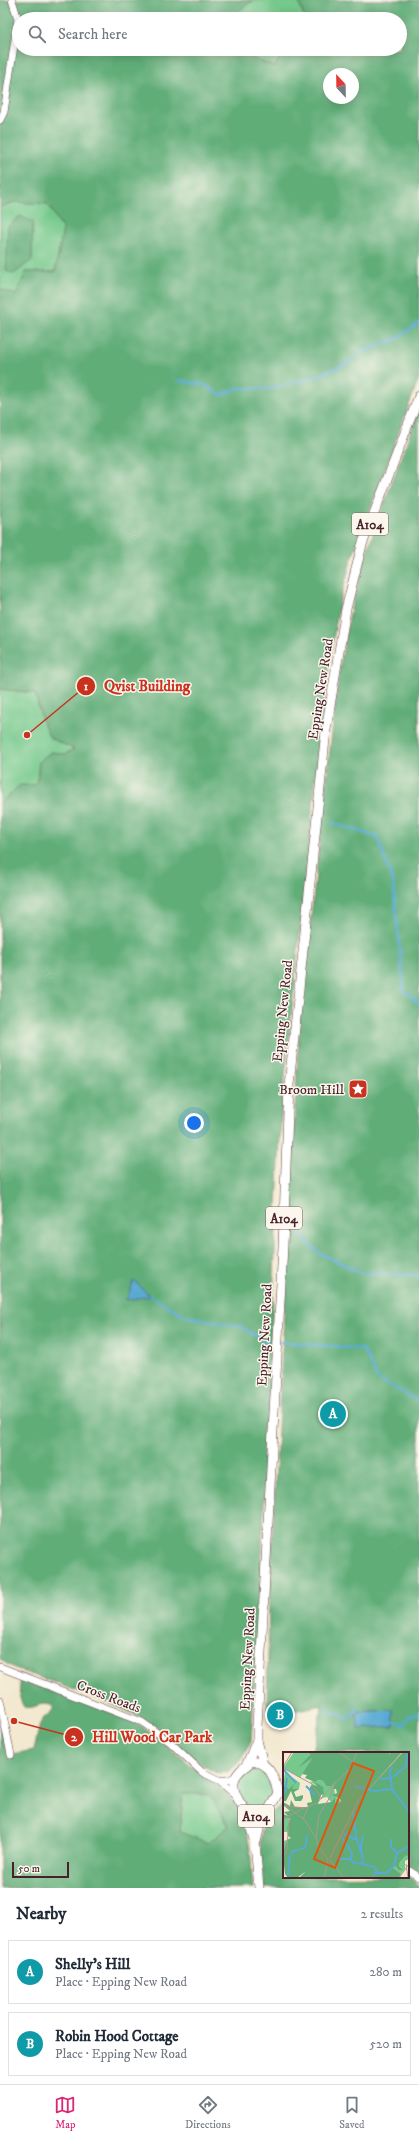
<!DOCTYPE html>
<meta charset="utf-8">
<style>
:root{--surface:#fff;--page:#f2f2f3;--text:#1f2937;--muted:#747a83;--line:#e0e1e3;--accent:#db2777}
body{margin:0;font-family:"IM FELL DW Pica",serif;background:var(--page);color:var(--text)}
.compass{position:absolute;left:323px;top:68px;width:36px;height:36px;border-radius:50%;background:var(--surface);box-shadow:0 2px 10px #0003;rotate:338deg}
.scale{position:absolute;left:12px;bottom:10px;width:57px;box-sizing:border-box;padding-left:4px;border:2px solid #4a1f2b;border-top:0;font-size:11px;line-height:14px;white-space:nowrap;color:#4a1f2b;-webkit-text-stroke:3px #fbf7ec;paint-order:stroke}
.you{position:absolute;left:194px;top:1123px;width:14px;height:14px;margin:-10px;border:3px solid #fff;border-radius:50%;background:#1a73e8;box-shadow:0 0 0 6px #1a73e833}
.badge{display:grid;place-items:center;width:26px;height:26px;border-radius:50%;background:var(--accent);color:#fff;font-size:13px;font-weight:700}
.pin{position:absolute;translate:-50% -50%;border:2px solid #fff;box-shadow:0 1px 4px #0006}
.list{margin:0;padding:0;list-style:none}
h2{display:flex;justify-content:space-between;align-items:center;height:52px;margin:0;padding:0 16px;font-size:17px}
h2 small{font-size:13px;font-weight:400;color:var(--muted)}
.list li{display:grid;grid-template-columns:26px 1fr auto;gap:12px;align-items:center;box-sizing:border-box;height:64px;margin:0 8px 8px;padding:0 8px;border:1px solid var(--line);border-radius:0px}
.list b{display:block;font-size:15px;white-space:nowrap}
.list p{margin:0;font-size:13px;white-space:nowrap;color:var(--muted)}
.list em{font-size:13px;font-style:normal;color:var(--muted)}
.icon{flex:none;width:22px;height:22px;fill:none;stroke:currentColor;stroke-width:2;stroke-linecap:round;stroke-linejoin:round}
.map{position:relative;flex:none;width:419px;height:1888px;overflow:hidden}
.search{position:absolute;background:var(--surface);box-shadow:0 2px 10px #0003;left:12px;right:12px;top:12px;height:44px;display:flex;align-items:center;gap:10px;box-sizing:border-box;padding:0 14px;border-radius:22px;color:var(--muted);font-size:15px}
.sheet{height:196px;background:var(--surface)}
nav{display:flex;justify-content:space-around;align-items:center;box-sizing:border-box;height:56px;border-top:1px solid var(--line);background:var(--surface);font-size:11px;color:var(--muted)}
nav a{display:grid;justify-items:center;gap:2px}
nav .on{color:var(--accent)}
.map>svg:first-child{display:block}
</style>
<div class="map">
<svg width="419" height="1888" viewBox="0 0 419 1888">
<rect width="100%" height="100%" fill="#fbf7ec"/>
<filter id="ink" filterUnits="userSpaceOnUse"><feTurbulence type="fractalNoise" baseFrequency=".025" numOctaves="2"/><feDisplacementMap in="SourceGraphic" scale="8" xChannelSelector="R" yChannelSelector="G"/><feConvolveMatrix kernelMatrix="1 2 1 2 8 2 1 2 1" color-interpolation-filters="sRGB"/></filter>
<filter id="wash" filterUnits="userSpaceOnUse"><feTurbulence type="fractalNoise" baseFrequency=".012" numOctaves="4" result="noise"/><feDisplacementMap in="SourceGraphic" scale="16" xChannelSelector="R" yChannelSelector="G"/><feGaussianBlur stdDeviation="0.9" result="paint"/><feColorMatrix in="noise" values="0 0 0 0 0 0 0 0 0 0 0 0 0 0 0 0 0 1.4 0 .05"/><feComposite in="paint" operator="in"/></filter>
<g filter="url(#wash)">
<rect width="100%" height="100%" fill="#f3e9d0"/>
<g fill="#75c98c" stroke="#60745c">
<path d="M254 0H299V3L305 19H227Z"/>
<path d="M228 49H284L275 67Z"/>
<path d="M15 202 48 204 63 230 55 272H26L16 295 0 289V207Z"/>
<path d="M0 689 35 693 42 721 50 738 74 749 65 754 51 752 39 761C38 767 38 775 37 780 36 786 7 796 0 803Z"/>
<path d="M250 1769 261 1770C269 1781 275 1792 269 1806L257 1812C245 1807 235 1791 240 1778Z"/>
<path d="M183 1793 209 1795 229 1826 208 1843 180 1832Z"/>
</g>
<g fill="#60ad78" stroke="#556652" fill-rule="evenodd">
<path d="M0 0H254L227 19H19V49H228L275 67 284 49H400V19H305L299 3V0H419V378L351 561 340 600 329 663 315 784 281 1115 261 1574 251 1741C245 1753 237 1772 221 1773 204 1773 172 1737 155 1726 123 1706 86 1694 50 1681 34 1675 13 1670 0 1659V803L20 785H34L37 781 39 761 51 752 65 754 74 749 50 738 42 721 35 693 0 689V289L16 295 26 272H55L63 230 48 204 15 202 0 207ZM329 74H353V98H329Z"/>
<path d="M20 216 33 222 32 260 14 274 6 271 8 226Z"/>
<path d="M419 408V1876L408 1868V1753H313L322 1705 293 1711 267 1709 269 1601 300 1014 339 671 351 608 369 545ZM393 1710 394 1726 358 1728 357 1712Z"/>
<path d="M21 1680 125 1717 148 1731 229 1795C252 1819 250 1857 253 1888H0V1721L8 1755 34 1750 40 1724 43 1719 53 1710V1706C39 1700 36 1710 24 1707 18 1698 19 1690 21 1680ZM183 1793 209 1795 229 1826 208 1843 180 1832Z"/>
<path d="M284 1803V1877L408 1876 419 1885V1888H264C262 1854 250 1825 284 1803Z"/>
</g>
<g fill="#58aad3" stroke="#51647f">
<path d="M134 1281 150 1296 126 1300Z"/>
<path d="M393 1710 394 1726 358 1729 357 1712Z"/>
</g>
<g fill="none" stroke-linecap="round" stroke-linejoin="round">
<g stroke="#58aad3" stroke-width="2.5">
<path d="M178 380 204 385 221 395 238 388 270 389 315 377 347 363 364 351 396 339 419 323"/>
<path d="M333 823 377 837 393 881 404 990 419 1004"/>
<path d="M297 1232 319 1253 362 1273 413 1275 419 1277"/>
<path d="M150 1296 186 1316 242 1327 264 1341 275 1342"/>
<path d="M280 1342 363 1349 378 1379 419 1401"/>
<path d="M326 1709 349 1719 357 1708V1712"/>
<path d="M394 1722 404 1725 410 1715 419 1714"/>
</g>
</g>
</g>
<g filter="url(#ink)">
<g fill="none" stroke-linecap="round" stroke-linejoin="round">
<defs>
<g id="minor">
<path d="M0 120 4 112 18 19 12 0"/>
<path d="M0 1667 142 1722 170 1742 202 1772 218 1780 237 1796"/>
<path d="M0 1700 11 1755"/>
<path d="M218 1780H229L237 1776"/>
<path d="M408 1870 419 1877"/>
</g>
<g id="major">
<path d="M251 1762C269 1760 275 1779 278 1793L268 1811 254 1816C243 1811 230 1791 235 1778 238 1772 245 1766 251 1762Z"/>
<path d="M263 1764 257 1740V1726L283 1246 289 1085 326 730 346 609 362 545 419 396"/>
<path d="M246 1766 257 1740"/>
<path d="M246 1811 255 1843 259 1888"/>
<path d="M256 1842 263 1814"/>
</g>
</defs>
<use href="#minor" stroke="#633d44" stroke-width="8"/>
<use href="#major" stroke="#633d44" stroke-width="10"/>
<use href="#minor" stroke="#fff" stroke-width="7"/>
<use href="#major" stroke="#fff" stroke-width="9"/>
</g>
</g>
<defs>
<symbol id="sight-square" viewBox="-11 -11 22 22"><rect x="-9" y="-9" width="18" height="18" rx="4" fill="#c8321e" stroke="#fbf7ec"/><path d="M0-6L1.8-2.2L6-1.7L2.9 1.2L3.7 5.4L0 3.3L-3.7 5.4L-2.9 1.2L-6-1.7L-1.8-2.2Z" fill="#fff"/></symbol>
</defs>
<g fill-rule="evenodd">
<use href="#sight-square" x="347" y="1078" width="22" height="22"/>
</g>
<g text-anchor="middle" stroke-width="3" stroke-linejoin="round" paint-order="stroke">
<g fill="#fbf7ec" stroke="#7f6065" stroke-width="1">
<rect x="352" y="513" width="36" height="22" rx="3"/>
<rect x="266" y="1207" width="36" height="22" rx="3"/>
<rect x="238" y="1805" width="36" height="22" rx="3"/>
</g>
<g font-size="13" font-weight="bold" fill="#4a1f2b">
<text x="370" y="529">A104</text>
<text x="284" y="1223">A104</text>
<text x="256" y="1821">A104</text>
</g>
<g font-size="14" fill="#4a1f2b" stroke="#fbf7ec">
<text transform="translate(320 689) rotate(-81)" y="5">Epping New Road</text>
<text transform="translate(282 1011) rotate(-84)" y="5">Epping New Road</text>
<text transform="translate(264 1335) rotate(-87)" y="5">Epping New Road</text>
<text transform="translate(247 1659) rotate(-87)" y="5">Epping New Road</text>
<text transform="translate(109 1696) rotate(21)" y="5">Cross Roads</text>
</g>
<g font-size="14" fill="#4a1f2b" stroke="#fbf7ec" text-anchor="end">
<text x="344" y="1094">Broom Hill</text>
</g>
</g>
<g transform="translate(283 1752)">
<rect width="126" height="126" fill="#f3e9d0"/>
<path d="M11 0H24L29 6 17 26 0 16ZM2 20 17 31 16 37 10 39 0 36ZM34 28 40 29 43 34H49L51 30 52 44 58 50 52 51 51 46 48 50 44 45 39 46 40 37 27 30ZM6 66 4 80H1V89L4 88 3 100 0 103V67ZM123 102 126 107 122 109V117L118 122 110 117 113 113 120 118 116 114 117 110Z" fill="#75c98c"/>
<path d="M24 0H106L107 3V0H119L89 34 120 0H126V106L123 103 117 110 116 114 120 118H116L113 114 110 116 118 122 116 126H16L23 119 14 126H5L2 122 0 103 4 88 1 89 8 86 5 84 4 76 7 66 0 67V62L5 64 1 60 7 59 0 53V50L7 54 8 48 12 55H25L24 51 29 50 26 37 29 32 34 34 32 30 22 26 24 23 19 22 29 6 15 16 27 3ZM35 28 40 29 43 34H49L52 30 50 37H53L54 41 49 43 57 47 58 50 52 51V45L48 50 35 52 38 43 41 42 40 35 32 30ZM11 32 9 37H16L11 40 13 45 20 43V46L18 49H12L8 39 3 49H1L0 34 6 37Z" fill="#60ad78" fill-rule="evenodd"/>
<path fill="none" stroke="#58aad3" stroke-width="2" d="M109 15 107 20 109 37 126 60M0 17 13 31M110 25 123 14 124 2M97 27 109 26M23 34 32 43M71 34 91 39 109 37M2 41 4 26M70 60 73 84 79 104M61 82 74 88M80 84 78 94 80 112 91 115 94 120M59 86 69 101 68 108 71 111 80 112M108 87V95L114 101M8 103 10 99 22 96 24 84M54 107H67M5 123 7 103M90 126 92 121H103L111 114 114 101 126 94"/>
<path fill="none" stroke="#af988e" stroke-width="1" d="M55 0 69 9M0 15 9 0M0 16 29 32 39 47M0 52 21 67 33 86 35 95 45 107M2 54 22 56 34 51 49 34M0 67 21 56M20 67 25 55M33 86 36 63 47 45 51 32 68 16 74 0M0 106 4 97 6 66M47 106 75 49 119 0M47 108 61 126M123 112 125 126M41 126 45 108M116 126 126 112"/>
<path fill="#e0560e" fill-opacity="0.15" stroke="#e0560e" stroke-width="2" d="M70 11 91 19 52 116 31 107Z"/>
<rect width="126" height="126" fill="none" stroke="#4a1f2b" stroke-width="2"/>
</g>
<path fill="none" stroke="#c8321e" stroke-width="1.5" d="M27 735L86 686M14 1721L74 1737"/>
<g fill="#c8321e" stroke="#fbf7ec" stroke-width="1.5">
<circle cx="27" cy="735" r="4"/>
<circle cx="14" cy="1721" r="4"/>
<circle cx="86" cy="686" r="10"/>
<circle cx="74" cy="1737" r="10"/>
</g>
<g font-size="12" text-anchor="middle" font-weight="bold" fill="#fff">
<text x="86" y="690">1</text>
<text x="74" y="1741">2</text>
</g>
<g font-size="15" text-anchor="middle" font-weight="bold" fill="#c8321e" stroke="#fbf7ec" stroke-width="3" stroke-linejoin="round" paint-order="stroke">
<text x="147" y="691">Qvist Building</text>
<text x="152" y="1742">Hill Wood Car Park</text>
</g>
</svg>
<svg class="compass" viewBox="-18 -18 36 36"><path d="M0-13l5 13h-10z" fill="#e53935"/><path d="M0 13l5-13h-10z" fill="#747a83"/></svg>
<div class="scale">50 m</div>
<div class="you"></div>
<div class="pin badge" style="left:333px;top:1414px;background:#0f9aa8">A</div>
<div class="pin badge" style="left:280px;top:1715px;background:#0f9aa8">B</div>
<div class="search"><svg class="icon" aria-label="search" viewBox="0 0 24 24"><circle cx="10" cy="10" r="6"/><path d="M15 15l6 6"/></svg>Search here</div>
</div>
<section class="sheet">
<h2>Nearby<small>2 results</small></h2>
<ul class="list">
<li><span class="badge" style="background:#0f9aa8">A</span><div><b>Shelly's Hill</b><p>Place · Epping New Road</p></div><em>280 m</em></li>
<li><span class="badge" style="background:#0f9aa8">B</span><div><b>Robin Hood Cottage</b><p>Place · Epping New Road</p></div><em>520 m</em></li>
</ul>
</section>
<nav>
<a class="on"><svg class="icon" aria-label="map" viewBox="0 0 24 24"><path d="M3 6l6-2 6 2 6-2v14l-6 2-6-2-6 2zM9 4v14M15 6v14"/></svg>Map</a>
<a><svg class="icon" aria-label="directions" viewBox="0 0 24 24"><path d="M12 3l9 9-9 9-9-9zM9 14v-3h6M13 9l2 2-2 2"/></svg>Directions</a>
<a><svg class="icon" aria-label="saved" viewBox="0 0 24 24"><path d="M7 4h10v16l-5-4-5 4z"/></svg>Saved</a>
</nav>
